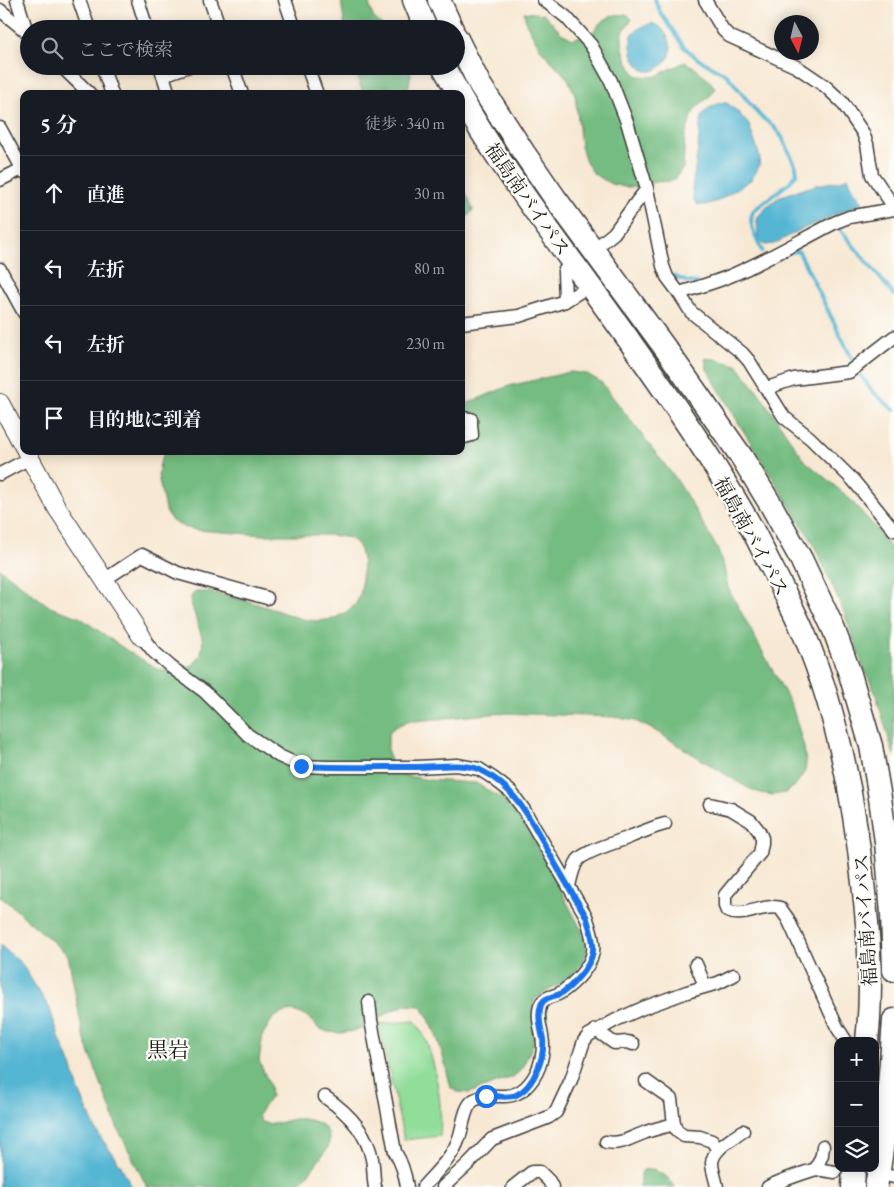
<!DOCTYPE html>
<html lang="ja">
<meta charset="utf-8">
<style>
:root{--surface:#171b24;--page:#20242c;--text:#f1f3f6;--muted:#9ea1a6;--line:#363941}
body{margin:0;font-family:"EB Garamond","Noto Serif JP",serif;background:var(--page);color:var(--text)}
.controls{position:absolute;right:15px;bottom:15px;display:grid;overflow:hidden;border-radius:10px;box-shadow:0 2px 12px #0003}
.controls button{width:45px;height:45px;display:grid;place-items:center;padding:0;border:0;border-bottom:1px solid var(--line);background:var(--surface);color:var(--text);font:25px sans-serif}
.compass{position:absolute;left:774px;top:15px;width:45px;height:45px;border-radius:50%;background:var(--surface);box-shadow:0 2px 12px #0003;rotate:173deg}
.stop{position:absolute;width:15px;height:15px;margin:-11px;border:4px solid #1a73e8;border-radius:50%;background:#fff}
.stop.end{background:#1a73e8;border-color:#fff;box-shadow:0 1px 5px #0008}
.list{margin:0;padding:0;list-style:none}
h2{display:flex;justify-content:space-between;align-items:center;height:65px;margin:0;padding:0 20px;font-size:21px}
h2 small{font-size:16px;font-weight:400;color:var(--muted)}
.list li{display:grid;grid-template-columns:32px 1fr auto;gap:15px;align-items:center;box-sizing:border-box;height:75px;padding:0 20px;border-top:1px solid var(--line)}
.list b{display:block;font-size:19px;white-space:nowrap}
.list em{font-size:16px;font-style:normal;color:var(--muted)}
.icon{flex:none;width:28px;height:28px;fill:none;stroke:currentColor;stroke-width:2;stroke-linecap:round;stroke-linejoin:round}
.map{position:relative;flex:none;width:894px;height:1187px;overflow:hidden}
.search{position:absolute;background:var(--surface);box-shadow:0 2px 12px #0003;left:20px;top:20px;width:445px;height:55px;display:flex;align-items:center;gap:12px;box-sizing:border-box;padding:0 18px;border-radius:28px;color:var(--muted);font-size:19px}
.panel{position:absolute;background:var(--surface);box-shadow:0 2px 12px #0003;left:20px;top:90px;width:445px;height:365px;border-radius:10px}
.map>svg:first-child{display:block}
</style>
<div class="map">
<svg width="894" height="1187" viewBox="0 0 894 1187">
<rect width="100%" height="100%" fill="#fdfcf7"/>
<filter id="ink" filterUnits="userSpaceOnUse"><feTurbulence type="fractalNoise" baseFrequency=".02" numOctaves="2"/><feDisplacementMap in="SourceGraphic" scale="10" xChannelSelector="R" yChannelSelector="G"/><feConvolveMatrix kernelMatrix="1 2 1 2 8 2 1 2 1" color-interpolation-filters="sRGB"/></filter>
<filter id="wash" filterUnits="userSpaceOnUse"><feTurbulence type="fractalNoise" baseFrequency=".0096" numOctaves="4" result="noise"/><feDisplacementMap in="SourceGraphic" scale="20" xChannelSelector="R" yChannelSelector="G"/><feGaussianBlur stdDeviation="1.12" result="paint"/><feColorMatrix in="noise" values="0 0 0 0 0 0 0 0 0 0 0 0 0 0 0 0 0 1.4 0 .05"/><feComposite in="paint" operator="in"/></filter>
<g filter="url(#wash)">
<rect width="100%" height="100%" fill="#f7e8d3"/>
<path fill="#91dd9a" stroke="#567c5b" d="M415 1021C418 1027 423 1032 425 1038 436 1065 443 1107 440 1136L404 1140 379 1024Z"/>
<g fill="#74bc82" stroke="#486c4f">
<path d="M341 0H368L373 17 386 29H345Z"/>
<path d="M524 12 544 14 561 33 573 39 594 31 601 22 611 16 627 14 632 19C630 24 623 29 622 36 621 44 626 60 630 67 632 70 635 73 638 76L654 77 685 62C697 68 706 77 715 87L711 95 694 110 685 136 683 168 673 181 655 182 634 187H625L611 184 594 174 586 162 581 146 575 94 568 79 541 50 526 23Z"/>
<path d="M354 66H409L411 74 407 94H363Z"/>
<path d="M461 191 466 193 473 210 461 224Z"/>
<path d="M705 358 714 359 737 365 759 393 804 460 848 497 875 527 894 553V756L875 692 863 666 844 612 813 543 741 427 707 369Z"/>
<path d="M570 372 587 374 601 382 679 483 717 548 724 567 728 588 792 706 804 747 806 763 805 771 800 779 795 786 785 793 773 795 760 793 746 787 654 730 635 721 615 717 501 713 405 722 392 729 388 736V752L394 769 400 774 428 780 476 783 504 800 527 827 582 931C583 936 586 942 586 947 588 971 555 986 538 997L534 1001 533 1009V1045L521 1070 513 1077 469 1093 458 1092 451 1088C444 1060 438 1030 421 1006L405 1005 391 1011 370 1024 354 1031 341 1033 328 1032 318 1028 307 1016 293 1011 282 1013 273 1018 263 1034 259 1061 270 1086 271 1096 258 1115 261 1122C276 1126 281 1121 295 1119 306 1118 325 1122 328 1134 330 1138 329 1145 327 1149 317 1162 308 1178 294 1187H147L117 1127 83 1035 68 955 0 896V569L50 607 79 617 129 652 158 669 176 673 193 665 201 655 203 641 191 603V597L195 592H209L248 601 302 619 318 621 333 619 345 613 356 604 361 592 363 564 360 550 355 542 349 538 331 535H263L197 530 183 527 172 521 165 510 158 475 160 463 165 451H461V406L509 386Z"/>
<path d="M653 1169 667 1177 675 1187H640V1176L643 1170Z"/>
</g>
<g fill="#54b6d3" stroke="#386978">
<path d="M652 23C654 24 657 25 659 26 667 32 675 48 669 57 642 96 623 45 634 32 638 28 646 25 652 23Z"/>
<path d="M719 103H727L738 112 749 125 760 157 759 166 752 179 718 201 705 205H698L694 200 692 190 698 148 700 126 702 116 706 110Z"/>
<path d="M848 177 852 187 863 203 836 214 822 221 802 229 774 244 765 245 758 239 757 220 759 215 771 203 781 196 816 185 840 181Z"/>
<path d="M0 945 21 963 50 1009 59 1037 71 1065 79 1091 97 1132 121 1166 132 1187H0Z"/>
</g>
<g fill="none" stroke-linecap="round" stroke-linejoin="round">
<g stroke="#54b6d3" stroke-width="4">
<path d="M655 0 660 12 684 47 698 59 727 75 760 116 773 126 782 137 796 167 797 173 789 183 754 210C746 222 757 239 762 251"/>
<path d="M839 228 894 295"/>
<path d="M791 252 793 251 799 252 853 361"/>
<path d="M673 276 688 282 698 283"/>
<path d="M857 370 873 392 894 410"/>
</g>
</g>
</g>
<g filter="url(#ink)">
<g fill="none" stroke-linecap="round" stroke-linejoin="round">
<defs>
<g id="street">
<path d="M17 0 27 32"/>
<path d="M79 0 89 29"/>
<path d="M138 0 147 29"/>
<path d="M210 0 220 29"/>
<path d="M285 0 295 29"/>
<path d="M544 0 566 17 591 45 611 81 627 122 647 189 663 266 667 277 679 293C696 288 713 283 730 276 766 261 801 240 836 222L849 217 894 209"/>
<path d="M705 0 723 30 729 36 797 67 825 86 842 102 863 133 867 144 872 175 894 207"/>
<path d="M0 10 29 34"/>
<path d="M61 66 90 94"/>
<path d="M102 66 112 94"/>
<path d="M160 66 169 94"/>
<path d="M232 66 242 94"/>
<path d="M307 66 317 94"/>
<path d="M163 75 189 66"/>
<path d="M0 128 24 172"/>
<path d="M0 180 24 168"/>
<path d="M593 250 614 233 638 200 647 189"/>
<path d="M0 269 24 313"/>
<path d="M679 293 691 312 742 353 749 361 784 417 810 438 853 480 894 530"/>
<path d="M565 301 564 271 574 263"/>
<path d="M461 323 519 316 565 301 589 286"/>
<path d="M767 388 794 379 849 372 894 337"/>
<path d="M461 418 471 419V424L472 435 461 438"/>
<path d="M0 474 30 458 33 451"/>
<path d="M104 580 142 555 178 573 267 598"/>
<path d="M142 637 154 652 171 667 205 692 248 735 279 756 301 766 328 767H417L457 765 479 769 493 778 511 792 524 810 586 916C595 944 599 955 578 978 572 984 567 989 560 993 554 997 545 996 541 1004 535 1016 543 1033 543 1045 543 1052 541 1061 539 1067 533 1082 521 1097 503 1096 493 1096 483 1095 474 1100 464 1106 463 1128 459 1138 453 1157 436 1172 423 1187"/>
<path d="M710 804 731 809 751 821 759 831 762 838V843L760 853 725 895V906L727 911C744 919 763 903 780 908L788 919 837 1027 846 1041"/>
<path d="M569 886C571 877 573 867 578 860 587 850 619 842 632 836 643 832 653 827 665 824"/>
<path d="M696 964 705 986"/>
<path d="M369 1002 371 1020 395 1152C402 1163 405 1173 407 1187"/>
<path d="M596 1030 614 1043 628 1042 633 1044"/>
<path d="M646 1081 671 1099 674 1124"/>
<path d="M325 1097C347 1112 367 1132 372 1159 374 1168 373 1178 375 1187"/>
<path d="M606 1142C622 1145 629 1138 644 1133 653 1129 664 1127 674 1124L677 1131 684 1136 700 1137 712 1141 718 1150"/>
<path d="M816 1169 835 1172"/>
<path d="M885 1175 894 1177"/>
<path d="M443 1187 468 1164 492 1139 542 1120 549 1117 556 1112 571 1080 584 1041 589 1035 616 1020 643 1008 687 992 718 983 734 975"/>
<path d="M513 1187 532 1172H540L549 1181 552 1187"/>
<path d="M717 1187C716 1180 712 1170 712 1163 713 1148 733 1139 743 1131"/>
<path d="M768 1187C784 1179 800 1174 816 1169L822 1155 823 1146"/>
</g>
<g id="secondary">
<path d="M0 403 24 447"/>
<path d="M26 451 57 508 142 637"/>
</g>
<g id="highway">
<path d="M414 0 426 29"/>
<path d="M439 0 452 29"/>
<path d="M456 37 480 85 524 153 555 198 668 352 741 456 771 505 801 559 834 630 850 674 871 746 880 798 886 842 892 914 894 970"/>
<path d="M443 66 459 94"/>
<path d="M461 98C512 186 575 263 633 346 673 402 712 459 746 518 756 535 764 553 773 570 784 592 796 614 805 636 838 715 854 799 863 883 869 935 873 988 867 1041"/>
<path d="M853 1187 854 1168"/>
<path d="M876 1187C886 1132 890 1076 894 1020"/>
</g>
</defs>
<use href="#street" stroke="#3d3b37" stroke-width="15"/>
<use href="#secondary" stroke="#3d3b37" stroke-width="20"/>
<use href="#highway" stroke="#3d3b37" stroke-width="25"/>
<use href="#street" stroke="#fff" stroke-width="12"/>
<use href="#secondary" stroke="#fff" stroke-width="18"/>
<use href="#highway" stroke="#fff" stroke-width="22"/>
</g>
</g>
<g fill="none" stroke-linecap="round" stroke-linejoin="round" filter="url(#ink)">
<path stroke="#1a73e8" stroke-width="6" d="M301 766C339 768 378 767 416 767 435 767 463 762 480 770 517 787 534 826 553 860 564 879 575 898 586 916 595 945 599 955 577 979 572 985 567 990 560 994 553 997 544 997 541 1005 537 1015 541 1029 543 1039 545 1057 534 1087 516 1095 507 1099 495 1095 486 1096"/>
</g>
<g text-anchor="middle" stroke-width="4.5" stroke-linejoin="round" paint-order="stroke">
<g font-size="19" fill="#1c1c1c" stroke="#fdfcf7">
<text transform="translate(528 199) rotate(55)" y="7">福島南バイパス</text>
<text transform="translate(752 536) rotate(61)" y="7">福島南バイパス</text>
<text transform="translate(865 920) rotate(-94)" y="7">福島南バイパス</text>
</g>
<g font-size="21" fill="#1c1c1c" stroke="#fdfcf7">
<text x="168" y="1057">黒岩</text>
</g>
</g>
</svg>
<div class="controls">
<button>+</button>
<button>−</button>
<button><svg class="icon" aria-label="layers" viewBox="0 0 24 24"><path d="M12 4l9 5-9 5-9-5zM3 14l9 5 9-5"/></svg></button>
</div>
<svg class="compass" viewBox="-18 -18 36 36"><path d="M0-13l5 13h-10z" fill="#e53935"/><path d="M0 13l5-13h-10z" fill="#9ea1a6"/></svg>
<div class="stop" style="left:486px;top:1096px"></div>
<div class="stop end" style="left:301px;top:766px"></div>
<div class="search"><svg class="icon" aria-label="search" viewBox="0 0 24 24"><circle cx="10" cy="10" r="6"/><path d="M15 15l6 6"/></svg>ここで検索</div>
<section class="panel">
<h2>5 分<small>徒歩 · 340 m</small></h2>
<ul class="list">
<li><svg class="icon" aria-label="ahead" viewBox="0 0 24 24"><path d="M12 20V5M6 11l6-6 6 6"/></svg><div><b>直進</b></div><em>30 m</em></li>
<li><svg class="icon" aria-label="left" viewBox="0 0 24 24"><path d="M17 20v-9H6M10 6l-5 5 5 5"/></svg><div><b>左折</b></div><em>80 m</em></li>
<li><svg class="icon" aria-label="left" viewBox="0 0 24 24"><path d="M17 20v-9H6M10 6l-5 5 5 5"/></svg><div><b>左折</b></div><em>230 m</em></li>
<li><svg class="icon" aria-label="arrive" viewBox="0 0 24 24"><path d="M6 21V4h12l-3 4 3 4H6"/></svg><div><b>目的地に到着</b></div></li>
</ul>
</section>
</div>
